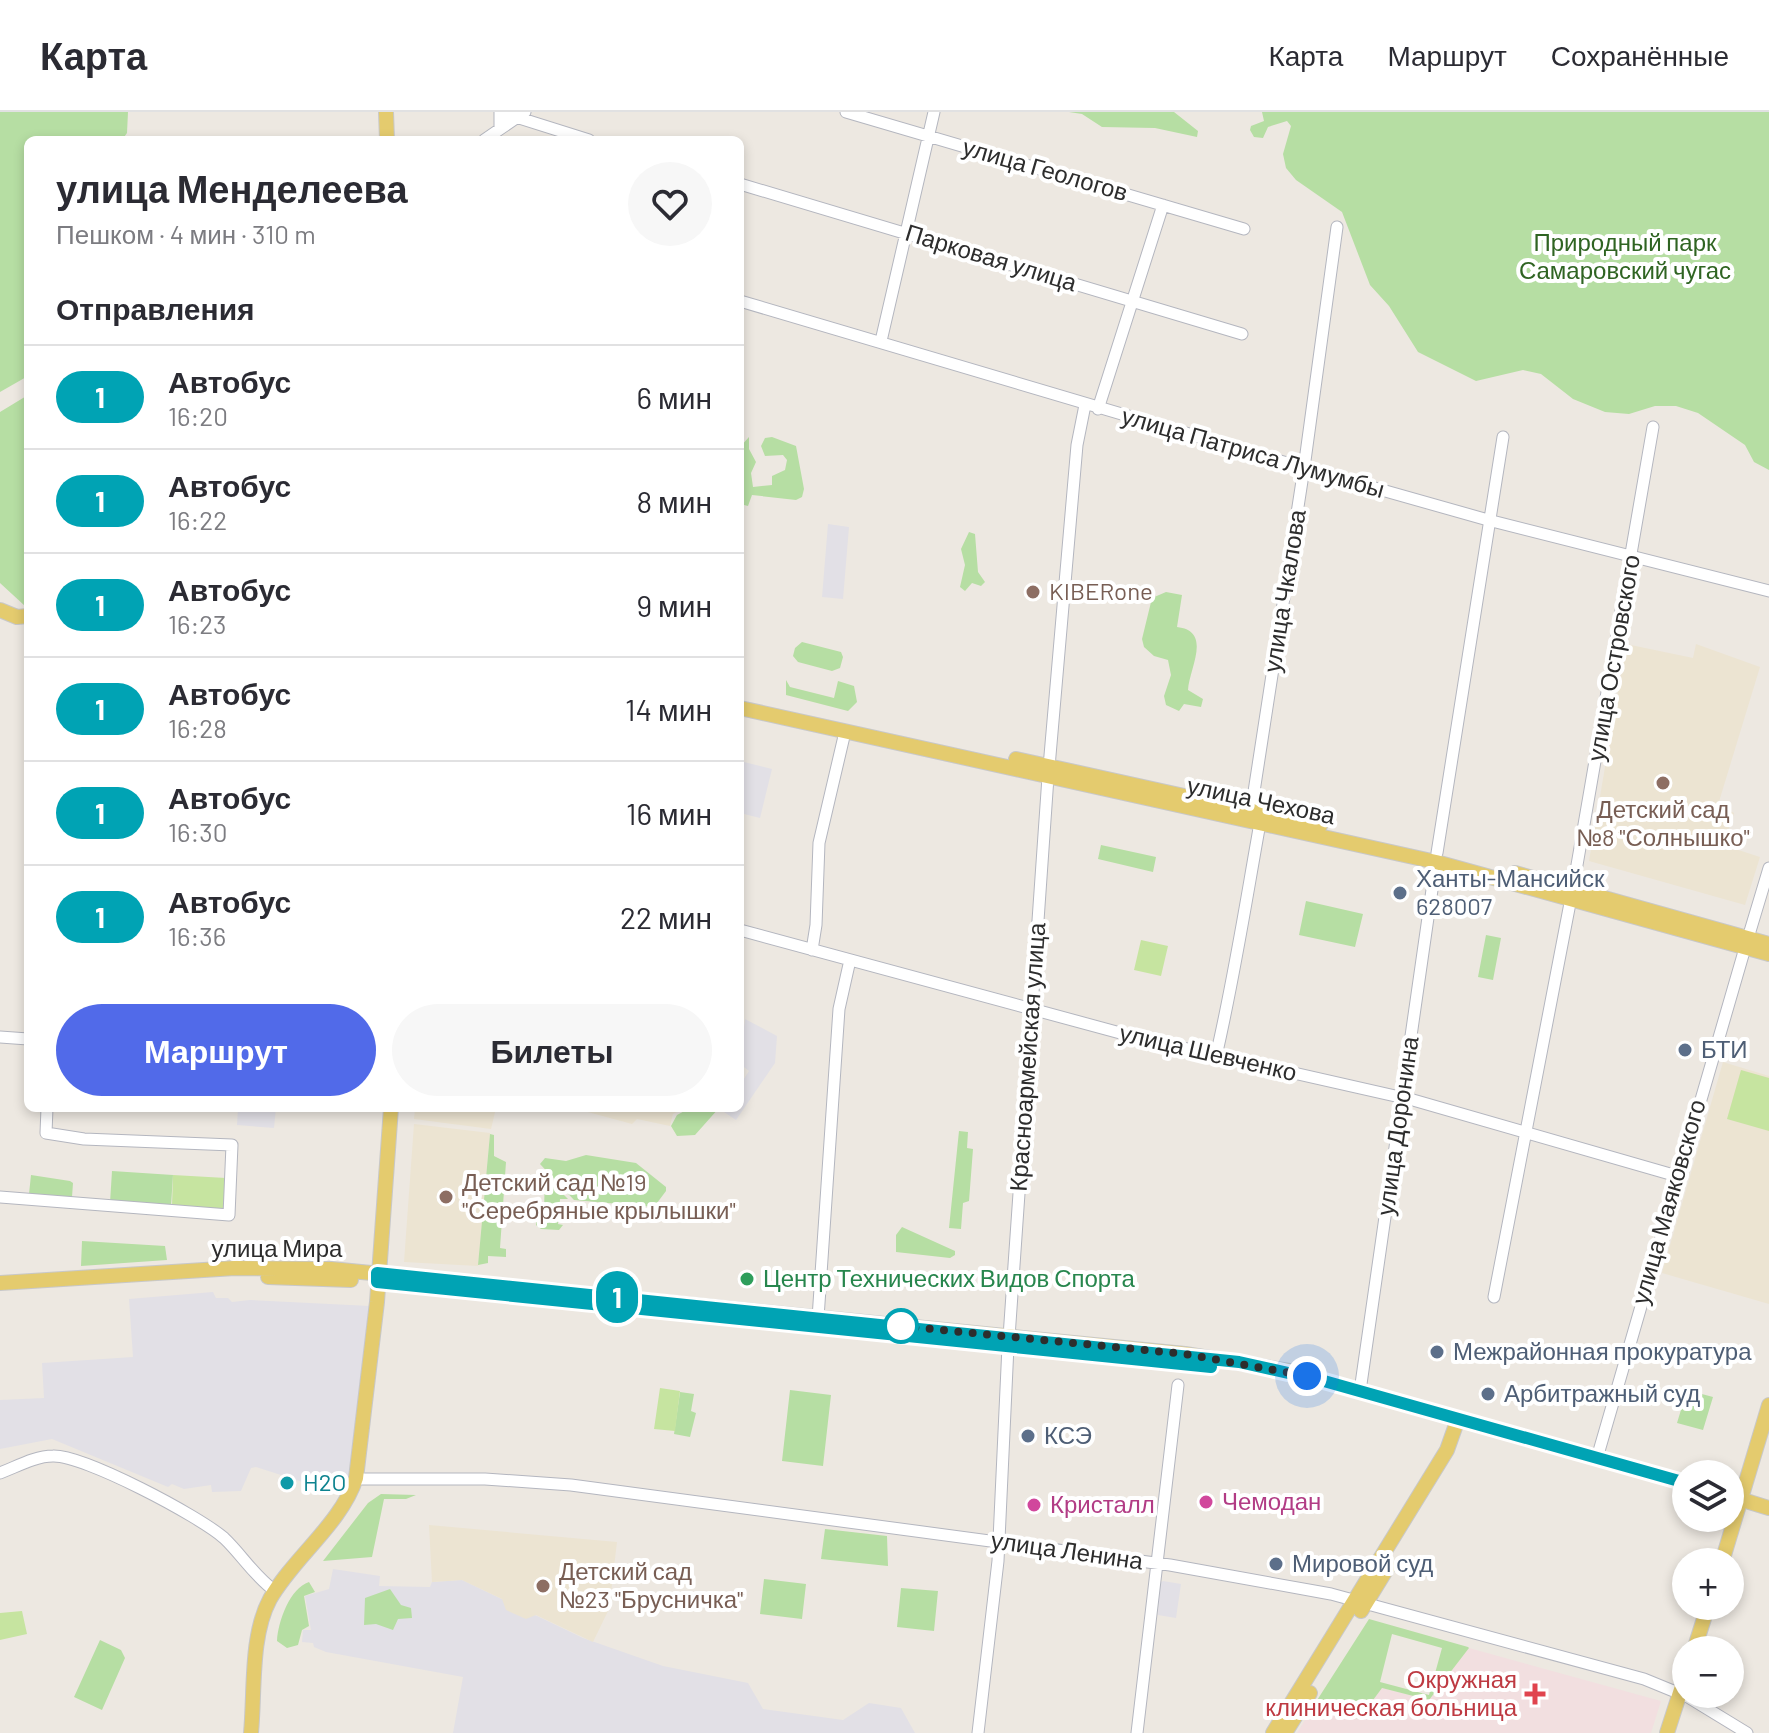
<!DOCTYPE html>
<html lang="ru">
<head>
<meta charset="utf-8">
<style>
	:root { --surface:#fff; --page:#f7f7f7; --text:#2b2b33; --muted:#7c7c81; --line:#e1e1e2; --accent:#516ae9 }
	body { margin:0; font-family:Barlow,sans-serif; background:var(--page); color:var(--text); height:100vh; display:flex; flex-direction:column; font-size:30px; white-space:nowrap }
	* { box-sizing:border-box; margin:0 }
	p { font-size:26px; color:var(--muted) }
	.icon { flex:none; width:44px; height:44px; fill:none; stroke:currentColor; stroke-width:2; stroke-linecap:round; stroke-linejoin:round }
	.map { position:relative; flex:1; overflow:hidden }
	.side { position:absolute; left:24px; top:24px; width:720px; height:976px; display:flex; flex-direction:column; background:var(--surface); border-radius:12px; box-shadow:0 4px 12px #0003 }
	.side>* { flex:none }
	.badge { padding:0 16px; border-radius:26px; font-size:28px; line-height:52px }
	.fabs { position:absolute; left:1672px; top:1348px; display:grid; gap:16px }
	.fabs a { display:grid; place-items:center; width:72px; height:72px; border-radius:50%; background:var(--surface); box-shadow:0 4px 12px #0003; font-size:40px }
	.you { position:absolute; width:40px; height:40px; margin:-20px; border:6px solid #fff; border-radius:50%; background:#1a73e8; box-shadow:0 0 0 12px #1a73e833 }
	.map>.badge { position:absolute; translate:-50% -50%; box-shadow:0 0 0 4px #fff }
	h2 { padding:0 32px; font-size:30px; line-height:72px }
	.round { display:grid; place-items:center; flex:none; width:84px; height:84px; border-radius:42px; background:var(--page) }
	.headline { display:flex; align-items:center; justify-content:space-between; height:136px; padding:0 32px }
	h1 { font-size:38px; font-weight:700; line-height:60px }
	.cta { display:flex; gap:16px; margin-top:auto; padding:16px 32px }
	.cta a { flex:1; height:92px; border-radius:48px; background:var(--accent); color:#fff; font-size:32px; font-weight:700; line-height:92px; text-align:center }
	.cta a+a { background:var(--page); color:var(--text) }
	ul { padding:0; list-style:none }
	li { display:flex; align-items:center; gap:24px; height:104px; padding:0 32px; border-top:2px solid var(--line) }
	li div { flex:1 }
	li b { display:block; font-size:30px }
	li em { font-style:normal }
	li .badge { min-width:88px; font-weight:700; text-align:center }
	header { display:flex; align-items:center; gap:48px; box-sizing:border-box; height:112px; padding:0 40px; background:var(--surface); border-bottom:2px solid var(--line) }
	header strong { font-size:38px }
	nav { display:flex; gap:44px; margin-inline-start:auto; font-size:28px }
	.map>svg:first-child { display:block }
	.industrial { fill:#e2e0e6 }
	.education { fill:#ece4d2 }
	.medical { fill:#f2dfe0 }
	.green { fill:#b6dea3; fill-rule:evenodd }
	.pitch { fill:#c6e4a0 }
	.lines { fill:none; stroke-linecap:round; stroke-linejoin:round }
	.minor-casing { stroke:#b4b6bf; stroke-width:13 }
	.major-casing { stroke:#c8c8c8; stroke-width:16 }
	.minor { stroke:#fff; stroke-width:11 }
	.major { stroke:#e4cb6e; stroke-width:14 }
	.line-casing { stroke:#fff; stroke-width:18 }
	.line { stroke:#00a3b4; stroke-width:12 }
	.walk { stroke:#2d2d2d; stroke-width:8; stroke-dasharray:0 14.4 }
	.education-dot { fill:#8d6e63; stroke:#fff; stroke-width:3 }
	.service-dot { fill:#5c6f8a; stroke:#fff; stroke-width:3 }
	.leisure-dot { fill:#2e9e5b; stroke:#fff; stroke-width:3 }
	.stop-dot { fill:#fff; stroke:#00a3b4; stroke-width:4 }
	.culture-dot { fill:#0f9aa8; stroke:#fff; stroke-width:3 }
	.hotel-dot { fill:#d1479c; stroke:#fff; stroke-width:3 }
	.health-dot { fill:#e0444e; stroke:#fff; stroke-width:3 }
	.labels { text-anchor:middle; stroke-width:8; stroke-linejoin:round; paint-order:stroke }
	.street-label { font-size:24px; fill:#2d2d2d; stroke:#fff }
	.park-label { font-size:24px; fill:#2f6422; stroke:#fff }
	.education-label { font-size:24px; fill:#785e54; stroke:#fff; text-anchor:start }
	.service-label { font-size:24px; fill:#4e5e75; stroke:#fff; text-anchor:start }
	.leisure-label { font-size:24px; fill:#27864d; stroke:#fff; text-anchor:start }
	.culture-label { font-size:24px; fill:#0d838f; stroke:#fff; text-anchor:start }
	.hotel-label { font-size:24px; fill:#b23c85; stroke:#fff; text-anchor:start }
	.health-label { font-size:24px; fill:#be3a42; stroke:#fff; text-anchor:end }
</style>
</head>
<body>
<header>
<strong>Карта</strong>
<nav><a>Карта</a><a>Маршрут</a><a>Сохранённые</a></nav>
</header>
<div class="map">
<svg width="1769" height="1621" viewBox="0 0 1769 1621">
	<rect width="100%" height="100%" fill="#ede8e1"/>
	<path class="industrial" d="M828,412L849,415L843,487L822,485Z
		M740,649L772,657L760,706L740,701Z
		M745,907L777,924L775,951L736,1008L721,998L740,996V973L749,959L740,952Z
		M238,996H276L274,1016L237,1013Z
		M213,1180L216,1186H228L232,1190L250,1188L370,1194L349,1367L337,1381L256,1355L251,1356L241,1379L212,1380L211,1373L184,1377L172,1372L168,1375L52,1327L0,1337V1288L44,1286L42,1251L133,1245L129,1187Z
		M333,1457L380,1464L379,1474L430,1475L432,1470L462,1468L583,1526L663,1554L748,1571L763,1597L843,1608L869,1591L901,1596L915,1621H453L463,1565L326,1540L314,1535L313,1531L302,1530L303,1518H311L305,1484L329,1477Z
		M1163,1469L1181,1472L1176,1506L1158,1503L1160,1471Z"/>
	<path class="education" d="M1626,532L1693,546L1696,532L1760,555L1718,693L1734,701L1723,733L1760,745L1745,793L1589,749Z
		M1723,950L1769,964V1192L1662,1161Z
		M415,996H496L491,1017L414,1007Z
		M573,996H684L673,1002L670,1014L637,1007L632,1012Z
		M414,1012L490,1021L478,1154L404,1150Z
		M429,1413L617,1430L609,1497L593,1530L536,1503L526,1507L506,1498L502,1487L462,1468L432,1470Z"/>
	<path class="medical" d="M1469,1536L1661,1589L1651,1621H1297L1314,1593L1359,1607L1382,1576L1429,1588Z"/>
	<path class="green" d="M0,0H128L127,21L122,28H28V264L0,280Z
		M1069,0H1174L1198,19L1197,25L1155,16L1102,15L1082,2Z
		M1262,0H1769V358L1754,350L1745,333L1698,301L1676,294H1655L1629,302L1605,300L1573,287L1541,262L1523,258L1476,269L1418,240L1389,194L1370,173L1342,100L1296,68L1286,56L1283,42L1291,14L1287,9L1268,15L1263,26L1254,25L1250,18L1251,14L1264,9Z
		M28,283V493L25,494L0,471V300Z
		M749,325V337L756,350L751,361L753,375L772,373V364L785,358L787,348L783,343L765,344L761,334L765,326L772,325L796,334L804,377L802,385L796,388L752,383L748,394L740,392V335Z
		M969,420L975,422L978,460L985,470L981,474L972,471L965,479L960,475L965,453L961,437Z
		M1166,480L1182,483L1177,515C1213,519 1189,557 1188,578L1203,587L1201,595L1184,592L1179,599L1166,593L1164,584L1171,563L1168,548L1154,544L1144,535L1142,527L1152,486Z
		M802,530L841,540L843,545L840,556L832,559L798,550L793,544L795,536Z
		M786,568L790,575L834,586L838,569L854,574L857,590L848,599L786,583Z
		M1101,733L1156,745L1153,760L1098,747Z
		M1306,789L1363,802L1355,835L1299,823Z
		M1486,823L1501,826L1493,868L1478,865Z
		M690,996H719L695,1023L677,1024L671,1014L677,1003Z
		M959,1019L968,1020L967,1036L973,1037L969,1089L963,1091L961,1117L949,1116Z
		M490,1022L494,1023V1044L506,1050L500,1136L506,1137V1145L488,1144V1151L478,1153Z
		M586,1043L636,1051L666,1075V1079L654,1095L574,1088L540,1052L545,1046L566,1049Z
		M112,1059L173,1063L171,1094L110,1091Z
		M31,1063L70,1069L73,1071L72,1085L29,1082Z
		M545,1064L568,1087H560L558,1112L563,1113L559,1118L541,1117L536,1113L537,1103L544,1098Z
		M902,1115L955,1139V1143L950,1146L896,1140V1123Z
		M82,1129L165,1134L167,1148L81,1154Z
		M790,1278L831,1283L823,1354L782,1349Z
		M1687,1278L1713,1285L1703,1318L1677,1311Z
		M680,1280L694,1282L691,1299L696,1301L690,1325L674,1322Z
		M381,1382L416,1383L406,1387H384L372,1445L323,1449L368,1391Z
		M825,1417L887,1424L888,1454L821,1447Z
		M764,1467L806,1472L802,1507L760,1502Z
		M309,1470L315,1480L304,1484L309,1514L302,1518L298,1533L287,1536L277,1529C278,1509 290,1476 309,1470Z
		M901,1476L938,1479L934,1519L897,1515Z
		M390,1477L401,1493L411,1496L412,1506L398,1507L393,1518L376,1512L364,1513L365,1486Z
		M1369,1507L1468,1535L1469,1536L1429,1588L1382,1576L1359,1607L1314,1593ZM1392,1522L1442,1536L1429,1583L1380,1570Z
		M100,1528L121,1538L125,1546L102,1598L74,1585Z"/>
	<path class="pitch" d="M1141,828L1168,834L1161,864L1134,858Z
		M1741,958L1769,966V1019L1727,1007Z
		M173,1063L226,1066L224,1097L172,1094Z
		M660,1276L680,1279L675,1319L654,1317Z
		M22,1499L27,1522L0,1528V1501Z"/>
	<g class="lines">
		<g class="minor-casing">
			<path id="minor" d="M846,0L1244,117
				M500,16V0L589,28
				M484,28L525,0
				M740,72L1242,222
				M740,189L1304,356L1488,408L1769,479
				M881,229L934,0
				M1098,297L1163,93
				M1049,655L1077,333L1085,293
				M1251,699L1304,356L1337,115
				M1437,741L1503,325
				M1573,776L1653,315
				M740,818L1135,925L1413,988L1677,1064
				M1748,826L1769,756
				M812,838L816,813L819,731L845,620
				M0,925L28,927
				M1216,944C1234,867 1246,789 1260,711
				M0,1085L229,1103L232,1033L84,1027L46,1021L47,996
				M1494,1185L1571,786
				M818,1206L839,897L850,848
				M1009,1225L1048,665
				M1360,1279L1436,750
				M1597,1346L1745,836
				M0,1361C16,1355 35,1344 53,1344C84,1343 199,1404 224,1426C242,1443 254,1464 275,1479
				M362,1367H485L571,1373L1170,1453L1331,1482L1644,1567L1688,1585L1747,1621
				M978,1621L998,1449L1008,1234
				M1137,1621L1178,1273"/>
		</g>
		<g class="major-casing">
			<path id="major" d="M386,0L387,28
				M0,498L17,505L28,504
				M740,596L1436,750L1769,842
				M1016,647L1320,714
				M1515,761L1769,832
				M268,1165L351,1168
				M0,1171L235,1156L331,1157L1185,1242L1289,1259L1686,1371
				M1730,1384L1769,1396
				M1722,1450L1769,1293
				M1361,1499L1388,1455
				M1694,1538L1708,1494
				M251,1621C255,1580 250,1524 270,1487C294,1445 341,1412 356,1366L377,1190L391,996
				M1273,1621L1447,1338L1458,1307
				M1285,1621L1310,1581
				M1667,1621L1686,1562"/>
		</g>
		<use href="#minor" class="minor"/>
		<use href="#major" class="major"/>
	</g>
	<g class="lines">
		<g class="line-casing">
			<path id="line" d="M1211,1255L377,1170V1161L1239,1250L1324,1269L1686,1371"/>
		</g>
		<use href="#line" class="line"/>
		<path class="walk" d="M901,1214L1185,1242L1307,1264"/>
	</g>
	<g class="education-dot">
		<circle cx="1033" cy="480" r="8"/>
		<circle cx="1663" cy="671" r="8"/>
		<circle cx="446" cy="1085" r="8"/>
		<circle cx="543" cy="1474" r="8"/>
	</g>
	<g class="service-dot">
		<circle cx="1400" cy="781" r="8"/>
		<circle cx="1685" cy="938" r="8"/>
		<circle cx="1437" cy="1240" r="8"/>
		<circle cx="1488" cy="1282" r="8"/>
		<circle cx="1028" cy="1324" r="8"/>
		<circle cx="1276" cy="1452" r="8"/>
	</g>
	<circle class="leisure-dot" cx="747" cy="1167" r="8"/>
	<circle class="stop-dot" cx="901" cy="1214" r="16"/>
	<circle class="culture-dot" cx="287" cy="1371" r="8"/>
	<g class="hotel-dot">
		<circle cx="1206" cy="1390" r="8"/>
		<circle cx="1034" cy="1393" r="8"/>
	</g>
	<path class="health-dot" d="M1531 1570h8v8h8v8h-8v8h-8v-8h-8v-8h8z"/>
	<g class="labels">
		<g class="street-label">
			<text transform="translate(1045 58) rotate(16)" y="8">улица Геологов</text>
			<text transform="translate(991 146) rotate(17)" y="8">Парковая улица</text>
			<text transform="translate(1253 341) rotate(16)" y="8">улица Патриса Лумумбы</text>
			<text transform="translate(1285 479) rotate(-81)" y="8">улица Чкалова</text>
			<text transform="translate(1614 546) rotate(-80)" y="8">улица Островского</text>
			<text transform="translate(1261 689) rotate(12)" y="8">улица Чехова</text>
			<text transform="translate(1208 941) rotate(13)" y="8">улица Шевченко</text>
			<text transform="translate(1028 945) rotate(-86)" y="8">Красноармейская улица</text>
			<text transform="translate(1398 1014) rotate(-82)" y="8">улица Доронина</text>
			<text transform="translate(1669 1090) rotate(-74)" y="8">улица Маяковского</text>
			<text x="277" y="1145">улица Мира</text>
			<text transform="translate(1067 1439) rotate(8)" y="8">улица Ленина</text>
		</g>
		<g class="park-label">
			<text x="1625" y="139">Природный парк<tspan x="1625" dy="28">Самаровский чугас</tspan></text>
		</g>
		<g class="education-label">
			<text x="1049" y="488">KIBERone</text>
			<text x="1663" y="706" text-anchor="middle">Детский сад<tspan x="1663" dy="28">№8 "Солнышко"</tspan></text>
			<text x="462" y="1079">Детский сад №19<tspan x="462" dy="28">"Серебряные крылышки"</tspan></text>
			<text x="559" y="1468">Детский сад<tspan x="559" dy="28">№23 "Брусничка"</tspan></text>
		</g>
		<g class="service-label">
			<text x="1416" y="775">Ханты-Мансийск<tspan x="1416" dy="28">628007</tspan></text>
			<text x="1701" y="946">БТИ</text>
			<text x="1453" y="1248">Межрайонная прокуратура</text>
			<text x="1504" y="1290">Арбитражный суд</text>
			<text x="1044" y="1332">КСЭ</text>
			<text x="1292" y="1460">Мировой суд</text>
		</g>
		<g class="leisure-label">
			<text x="763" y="1175">Центр Технических Видов Спорта</text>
		</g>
		<g class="culture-label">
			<text x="303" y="1379">H2O</text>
		</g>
		<g class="hotel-label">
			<text x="1222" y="1398">Чемодан</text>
			<text x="1050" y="1401">Кристалл</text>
		</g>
		<g class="health-label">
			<text x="1517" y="1576">Окружная<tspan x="1517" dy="28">клиническая больница</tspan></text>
		</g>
	</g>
</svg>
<div class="fabs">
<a><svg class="icon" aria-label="layers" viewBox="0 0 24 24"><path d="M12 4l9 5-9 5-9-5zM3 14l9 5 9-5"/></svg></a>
<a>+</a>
<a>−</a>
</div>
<div class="you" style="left:1307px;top:1264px"></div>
<b class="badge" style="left:617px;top:1185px;background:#00a3b4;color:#fff">1</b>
<section class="side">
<div class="headline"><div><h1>улица Менделеева</h1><p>Пешком · 4 мин · 310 m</p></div><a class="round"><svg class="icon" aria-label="heart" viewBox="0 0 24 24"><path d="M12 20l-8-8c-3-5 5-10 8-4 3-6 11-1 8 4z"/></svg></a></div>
<h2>Отправления</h2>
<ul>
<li><span class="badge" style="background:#00a3b4;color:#fff">1</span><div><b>Автобус</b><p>16:20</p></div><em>6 мин</em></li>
<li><span class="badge" style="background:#00a3b4;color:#fff">1</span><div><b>Автобус</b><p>16:22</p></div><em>8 мин</em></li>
<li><span class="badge" style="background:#00a3b4;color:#fff">1</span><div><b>Автобус</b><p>16:23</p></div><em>9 мин</em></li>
<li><span class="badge" style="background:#00a3b4;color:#fff">1</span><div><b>Автобус</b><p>16:28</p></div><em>14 мин</em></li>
<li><span class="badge" style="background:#00a3b4;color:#fff">1</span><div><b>Автобус</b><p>16:30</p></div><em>16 мин</em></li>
<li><span class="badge" style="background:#00a3b4;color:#fff">1</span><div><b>Автобус</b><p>16:36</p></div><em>22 мин</em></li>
</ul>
<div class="cta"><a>Маршрут</a><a>Билеты</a></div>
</section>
</div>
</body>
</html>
